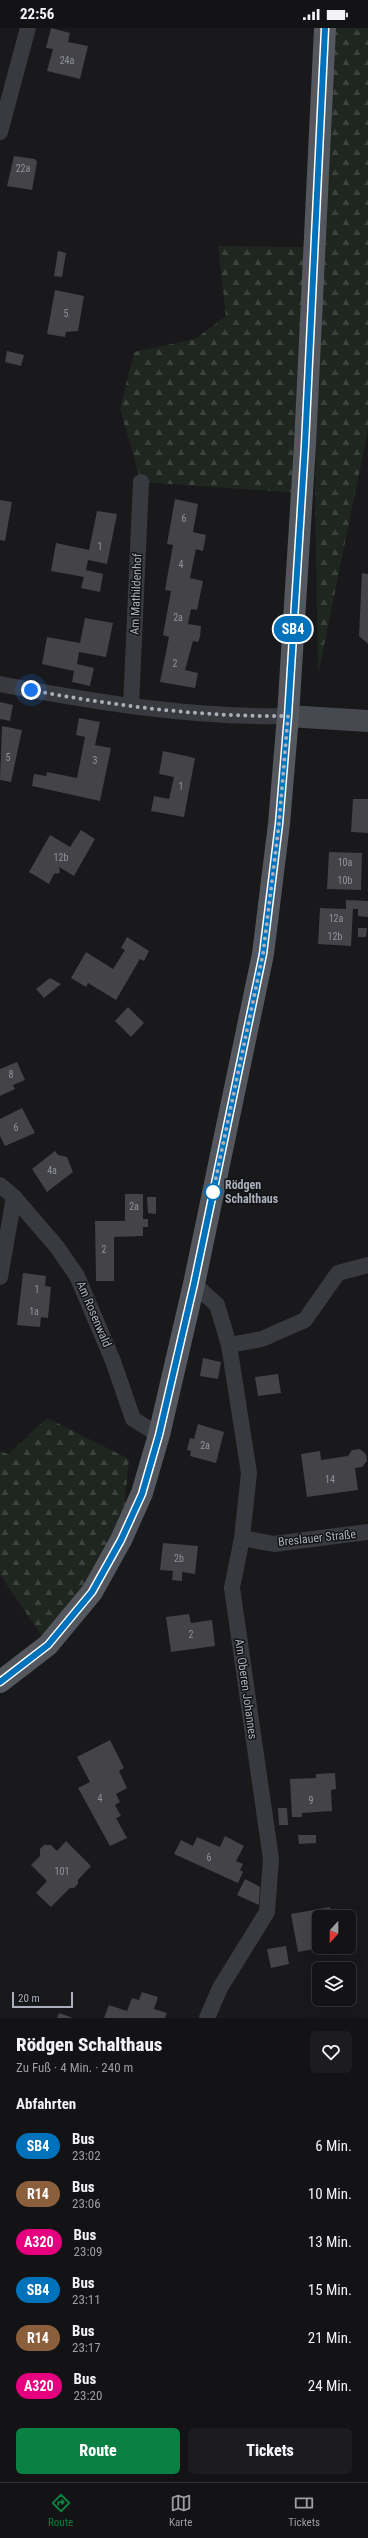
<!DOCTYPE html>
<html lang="de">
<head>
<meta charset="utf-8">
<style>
	:root { --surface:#131214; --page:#1c1b1d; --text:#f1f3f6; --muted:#9d9ea0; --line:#323234; --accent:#0b8043 }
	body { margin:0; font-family:"Roboto Condensed",sans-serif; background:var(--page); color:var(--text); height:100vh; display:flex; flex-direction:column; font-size:15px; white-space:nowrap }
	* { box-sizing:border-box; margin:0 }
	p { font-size:13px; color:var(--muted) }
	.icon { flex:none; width:22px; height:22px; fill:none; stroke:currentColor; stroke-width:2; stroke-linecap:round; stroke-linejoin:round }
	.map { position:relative; height:1990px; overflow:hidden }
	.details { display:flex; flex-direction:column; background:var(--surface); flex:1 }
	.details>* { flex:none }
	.badge { padding:0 8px; border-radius:13px; font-size:14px; line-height:26px }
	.needle { width:26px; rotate:201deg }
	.controls { position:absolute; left:312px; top:1882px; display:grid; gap:8px }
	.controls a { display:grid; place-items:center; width:44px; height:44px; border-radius:6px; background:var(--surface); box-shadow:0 4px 16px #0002,0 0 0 1px var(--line); font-size:20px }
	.scale { position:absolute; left:12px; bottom:10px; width:61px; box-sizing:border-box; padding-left:4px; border:2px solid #aaafbb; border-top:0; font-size:11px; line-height:14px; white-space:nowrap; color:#aaafbb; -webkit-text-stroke:3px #131316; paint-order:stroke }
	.you { position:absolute; width:20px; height:20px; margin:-10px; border:3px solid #fff; border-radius:50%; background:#1a73e8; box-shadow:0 0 0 6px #1a73e833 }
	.map>.badge { position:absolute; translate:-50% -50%; box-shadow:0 0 0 2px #fff }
	h2 { padding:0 16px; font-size:15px; line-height:36px }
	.round { display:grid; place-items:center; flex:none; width:42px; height:42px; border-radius:6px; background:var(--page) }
	.overview { display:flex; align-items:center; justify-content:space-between; height:68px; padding:0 16px }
	h1 { font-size:19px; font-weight:800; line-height:30px }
	.button { display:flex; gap:8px; margin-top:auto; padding:8px 16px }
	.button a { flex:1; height:46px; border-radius:6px; background:var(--accent); color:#fff; font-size:16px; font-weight:800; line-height:46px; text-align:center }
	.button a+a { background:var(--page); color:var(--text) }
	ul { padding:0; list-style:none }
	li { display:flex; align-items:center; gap:12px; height:48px; padding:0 16px }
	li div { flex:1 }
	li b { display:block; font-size:15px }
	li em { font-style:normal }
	li .badge { min-width:44px; font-weight:700; text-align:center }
	.status { display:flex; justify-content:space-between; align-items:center; height:28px; padding:0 20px; background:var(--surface); direction:ltr }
	.status svg { height:11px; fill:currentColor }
	.dock { display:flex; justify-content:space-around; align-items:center; height:56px; border-top:1px solid var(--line); background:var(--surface); font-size:11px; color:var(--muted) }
	.dock a { display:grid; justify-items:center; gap:2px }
	.dock .selected { color:var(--accent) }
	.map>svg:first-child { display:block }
	.forest { fill:url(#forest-firs) }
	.building { fill:#434348 }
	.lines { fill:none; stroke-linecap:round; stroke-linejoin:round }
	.street { stroke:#393a40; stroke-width:16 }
	.secondary { stroke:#474950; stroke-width:22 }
	.primary { stroke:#55575f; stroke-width:22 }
	.line-casing { stroke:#fff; stroke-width:9 }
	.line { stroke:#0072bc; stroke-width:6 }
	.walk { stroke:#aaafbb; stroke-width:4; stroke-dasharray:0 7.2 }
	.stop-dot { fill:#fff; stroke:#0072bc; stroke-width:2 }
	.labels { text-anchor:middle; stroke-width:3; stroke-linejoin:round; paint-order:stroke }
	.number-label { font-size:10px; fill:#90949e }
	.street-label { font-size:12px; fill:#aaafbb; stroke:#131316 }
	.stop-label { font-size:12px; font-weight:bold; fill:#aaafbb; stroke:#131316; text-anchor:start }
</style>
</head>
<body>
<div class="status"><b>22:56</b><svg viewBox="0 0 49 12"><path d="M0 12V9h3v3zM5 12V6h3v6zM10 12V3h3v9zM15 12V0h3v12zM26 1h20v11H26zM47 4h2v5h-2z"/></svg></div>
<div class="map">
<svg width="368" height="1990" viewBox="0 0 368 1990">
	<defs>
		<pattern id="forest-firs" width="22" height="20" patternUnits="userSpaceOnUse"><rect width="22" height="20" fill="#1e261f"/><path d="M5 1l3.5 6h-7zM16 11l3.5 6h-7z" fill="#3c433e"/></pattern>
	</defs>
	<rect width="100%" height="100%" fill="#19181b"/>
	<path class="forest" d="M335,0H368V402L318,647L315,462L323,208Z
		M218,218L313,219L300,465L141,454L120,381L134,324L195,311L226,288Z
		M47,1390L129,1431L121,1512L48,1617L0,1547V1423L8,1426Z"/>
	<path class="building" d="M51,0L70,5L68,14L88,18L80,51L47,43L53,21L46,20Z
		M14,128L35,131L37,134L32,162L7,158Z
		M58,223L66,225L62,249L54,248Z
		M55,262L84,268L78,303L66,304L65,309L47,306Z
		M7,323L24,327L21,338L5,334Z
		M175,471L198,476L193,504L206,507L203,523L196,521L190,550L203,553L197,582L191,581L188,596L201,598L200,609L198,614L193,613L185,642L198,645L195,660L160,654L169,609L163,607L171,563L165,562L173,517L167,516Z
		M0,472L12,474L5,513L0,512Z
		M97,483L117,486L107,536L88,532L86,542L103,546L100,564L81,560L84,549L51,543L56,515L89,522Z
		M362,545L368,546V616L359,608Z
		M85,590L113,595L106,629L79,624L77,636L94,640L90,658L72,654L74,643L42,636L47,609L80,615Z
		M0,674L13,677L10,693L0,691Z
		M79,690L100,694L95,717L111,720L100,773L32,758L34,746L46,748L47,744L77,750L85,709L76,707Z
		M2,698L22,702L11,754L0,752Z
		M163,723L195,730L184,789L151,783L154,768L169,771L174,749L159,746Z
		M353,771H368V805L351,804Z
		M81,802L95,811L74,848L59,839L60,845L54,846L49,856L29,844L50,807L70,819Z
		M329,824L362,825L361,862L327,861Z
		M346,872L368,873V889L358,888V881H353L351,918L318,916L320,880L346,881Z
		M358,900H367L366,909H358Z
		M127,909L149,923L144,933L140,931L116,972L88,955L86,959L71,950L86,924L113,941L125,922L121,920Z
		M50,950L61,956L44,970L36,961Z
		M128,979L144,995L131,1009L115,993Z
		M17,1034L25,1052L13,1057L15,1061L0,1068V1041Z
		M22,1080L35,1105L5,1118L0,1108V1091Z
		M55,1123L58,1127L67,1129L73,1144L47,1164L32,1141Z
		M125,1166H143V1191H148V1199H143V1208L114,1209V1253H96L95,1193H125Z
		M147,1169H156V1186L148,1185Z
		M23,1245L46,1248L45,1258L51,1259L48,1290L41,1289L40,1299L17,1297Z
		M203,1330L221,1334L218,1351L200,1348Z
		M278,1346L281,1365L258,1368L255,1349Z
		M198,1396L224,1404L216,1435L190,1428L191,1423L187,1422L190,1410L194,1411Z
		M360,1421L366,1426L367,1433L362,1439L355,1440L358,1462L307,1469L301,1426L320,1423L321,1432L348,1428L352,1422Z
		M163,1515L198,1518L195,1546L182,1544V1553L172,1552L173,1543L160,1542Z
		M189,1586L191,1595L212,1592L215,1618L171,1624L166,1589Z
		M110,1712L124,1740L119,1743L127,1760L116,1766L120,1774L115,1777L121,1788L116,1790L127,1810L110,1818L78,1760L90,1754L77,1729Z
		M335,1745L336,1761L331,1762L332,1783L302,1785V1789H292L290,1751L316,1750V1746Z
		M278,1780H287L288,1797H279Z
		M298,1807H316V1815L299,1816Z
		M225,1808L244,1818L236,1833L243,1836L240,1842L243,1844L238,1855L174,1826L181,1812L193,1818L197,1809L220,1819Z
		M66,1813L91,1838L78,1852V1856L74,1860H70L51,1879L36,1865L47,1853L31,1837L40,1828V1821L44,1817H51L57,1823Z
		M245,1851L260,1859L259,1877L237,1867Z
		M330,1879L332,1889H319V1920L298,1924L291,1886Z
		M286,1918L289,1936L271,1940L267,1921Z
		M142,1964L158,1969L154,1981L167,1985L165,1990H104L109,1977L127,1983L132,1970L139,1972Z
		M59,1985L73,1990H57Z"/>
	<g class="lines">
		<path class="street" d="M0,104L28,0
			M0,656C95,674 192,690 288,688
			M131,678L141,454
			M0,1157L14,1169L57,1219L77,1248L113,1333L133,1391L159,1407
			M0,1249L14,1169
			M194,1256L217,1277L229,1317L249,1445L242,1510L232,1560L271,1831L267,1884L220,1960L207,1990
			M229,1317L262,1311L305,1292L338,1245L368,1237
			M242,1510L274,1516L368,1504"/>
		<path class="secondary" d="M288,688L368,693"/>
		<path class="primary" d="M0,1654L48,1617L92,1564L121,1512L142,1465L159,1407L194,1256L263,926L279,796L288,688L305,417L325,0"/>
	</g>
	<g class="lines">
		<g class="line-casing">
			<path id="line" d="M0,1654L48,1617L92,1564L121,1512L142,1466L159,1407L194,1256L263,926L279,796L288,688L305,417L325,0"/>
		</g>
		<use href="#line" class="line"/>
		<path class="walk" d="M31,662C115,678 202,689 288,688L279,796L263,926L213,1164"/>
	</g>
	<circle class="stop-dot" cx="213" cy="1164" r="8"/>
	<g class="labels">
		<g class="number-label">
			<text x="67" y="36">24a</text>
			<text x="23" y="144">22a</text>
			<text x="66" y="289">5</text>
			<text x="184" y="494">6</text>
			<text x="100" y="522">1</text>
			<text x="181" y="540">4</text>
			<text x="178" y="593">2a</text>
			<text x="175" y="639">2</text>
			<text x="8" y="733">5</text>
			<text x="95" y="736">3</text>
			<text x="181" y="762">1</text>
			<text x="61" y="833">12b</text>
			<text x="345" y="838">10a</text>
			<text x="345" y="856">10b</text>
			<text x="336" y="894">12a</text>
			<text x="335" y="912">12b</text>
			<text x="11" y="1050">8</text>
			<text x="16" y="1103">6</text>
			<text x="52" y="1146">4a</text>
			<text x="134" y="1182">2a</text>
			<text x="104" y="1225">2</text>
			<text x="37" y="1265">1</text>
			<text x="34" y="1287">1a</text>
			<text x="205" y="1421">2a</text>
			<text x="330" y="1455">14</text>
			<text x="179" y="1534">2b</text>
			<text x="191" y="1610">2</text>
			<text x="100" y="1774">4</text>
			<text x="311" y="1776">9</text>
			<text x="209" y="1833">6</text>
			<text x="62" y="1847">101</text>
		</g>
		<g class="street-label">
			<text transform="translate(136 566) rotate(-88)" y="4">Am Mathildenhof</text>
			<text transform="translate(94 1286) rotate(67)" y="4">Am Rosenwald</text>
			<text transform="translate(317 1510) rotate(-6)" y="4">Breslauer Straße</text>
			<text transform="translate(246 1661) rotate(82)" y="4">Am Oberen Johannes</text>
		</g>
		<g class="stop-label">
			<text x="225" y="1161">Rödgen<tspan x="225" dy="14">Schalthaus</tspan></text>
		</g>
	</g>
</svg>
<div class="controls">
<a><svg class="needle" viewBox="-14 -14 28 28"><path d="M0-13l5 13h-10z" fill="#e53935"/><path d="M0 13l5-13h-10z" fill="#9d9ea0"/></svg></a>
<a><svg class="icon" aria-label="layers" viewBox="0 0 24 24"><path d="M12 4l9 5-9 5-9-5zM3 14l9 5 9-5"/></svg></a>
</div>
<div class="scale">20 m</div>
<div class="you" style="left:31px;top:662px"></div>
<b class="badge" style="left:293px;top:601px;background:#0072bc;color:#fff">SB4</b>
</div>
<section class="details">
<div class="overview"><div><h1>Rödgen Schalthaus</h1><p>Zu Fuß · 4 Min. · 240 m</p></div><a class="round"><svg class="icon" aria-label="heart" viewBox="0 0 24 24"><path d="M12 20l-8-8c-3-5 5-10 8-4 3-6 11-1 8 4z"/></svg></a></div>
<h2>Abfahrten</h2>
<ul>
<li><span class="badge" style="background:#0072bc;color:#fff">SB4</span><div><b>Bus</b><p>23:02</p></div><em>6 Min.</em></li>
<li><span class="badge" style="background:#8b5e3c;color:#fff">R14</span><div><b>Bus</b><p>23:06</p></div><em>10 Min.</em></li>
<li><span class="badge" style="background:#e6007e;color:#fff">A320</span><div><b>Bus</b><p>23:09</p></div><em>13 Min.</em></li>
<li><span class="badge" style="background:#0072bc;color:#fff">SB4</span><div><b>Bus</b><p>23:11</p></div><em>15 Min.</em></li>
<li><span class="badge" style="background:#8b5e3c;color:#fff">R14</span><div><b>Bus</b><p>23:17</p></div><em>21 Min.</em></li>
<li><span class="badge" style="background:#e6007e;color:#fff">A320</span><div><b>Bus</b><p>23:20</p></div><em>24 Min.</em></li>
</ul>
<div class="button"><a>Route</a><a>Tickets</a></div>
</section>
<nav class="dock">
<a class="selected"><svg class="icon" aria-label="directions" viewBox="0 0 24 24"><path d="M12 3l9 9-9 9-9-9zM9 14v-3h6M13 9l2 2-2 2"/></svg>Route</a>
<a><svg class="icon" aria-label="map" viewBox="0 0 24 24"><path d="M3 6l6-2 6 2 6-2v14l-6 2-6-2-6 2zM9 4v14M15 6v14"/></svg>Karte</a>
<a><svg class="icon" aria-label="tickets" viewBox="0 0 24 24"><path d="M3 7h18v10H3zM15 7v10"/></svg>Tickets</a>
</nav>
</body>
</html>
